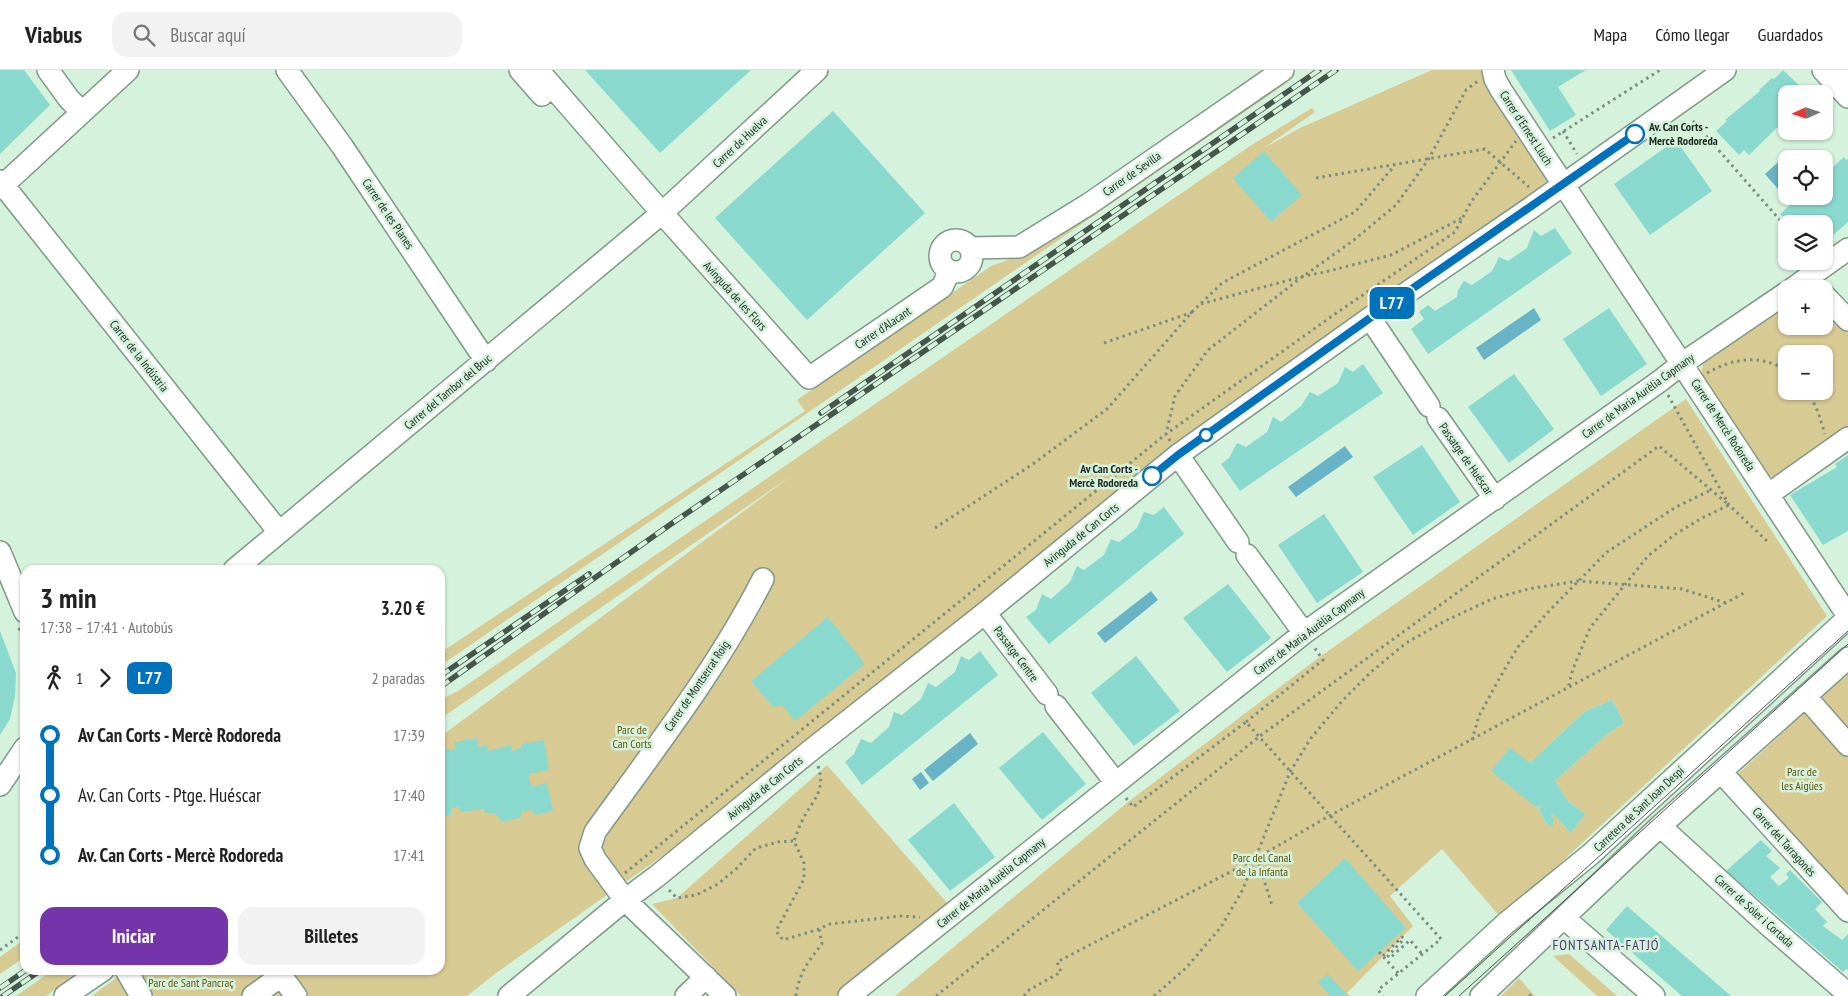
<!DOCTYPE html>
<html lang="es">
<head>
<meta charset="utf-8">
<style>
	:root { --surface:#fff; --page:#f2f2f2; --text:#222; --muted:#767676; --line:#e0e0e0; --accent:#7435aa }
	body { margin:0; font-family:"PT Sans Narrow",sans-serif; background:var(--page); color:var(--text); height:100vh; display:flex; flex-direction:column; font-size:19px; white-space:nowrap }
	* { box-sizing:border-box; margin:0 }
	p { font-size:16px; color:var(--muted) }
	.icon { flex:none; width:28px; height:28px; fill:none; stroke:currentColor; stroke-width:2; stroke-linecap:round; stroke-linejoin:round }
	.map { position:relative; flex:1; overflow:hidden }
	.sheet { position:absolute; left:20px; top:495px; width:425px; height:410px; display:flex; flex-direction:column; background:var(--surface); border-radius:15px; box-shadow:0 1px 4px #0004 }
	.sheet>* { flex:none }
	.badge { padding:0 10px; border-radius:8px; font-size:18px; line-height:32px }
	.needle { width:32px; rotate:267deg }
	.controls { position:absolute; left:1778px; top:15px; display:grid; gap:10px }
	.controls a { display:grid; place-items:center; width:55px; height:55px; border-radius:10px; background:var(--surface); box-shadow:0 1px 4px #0004; font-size:25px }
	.map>.badge { position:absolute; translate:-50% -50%; box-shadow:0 0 0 2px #fff }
	.legs { display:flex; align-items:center; gap:8px; height:55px; padding:0 20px; font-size:16px }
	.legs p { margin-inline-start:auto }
	.overview { display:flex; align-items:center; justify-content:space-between; height:85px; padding:0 20px }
	h1 { font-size:28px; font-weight:600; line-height:38px }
	.button { display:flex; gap:10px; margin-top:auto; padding:10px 20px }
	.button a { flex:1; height:58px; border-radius:15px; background:var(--accent); color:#fff; font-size:20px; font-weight:600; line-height:58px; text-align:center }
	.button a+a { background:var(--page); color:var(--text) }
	ul { padding:0 20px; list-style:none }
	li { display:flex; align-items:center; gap:18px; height:60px; font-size:19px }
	li i { display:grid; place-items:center; width:8px; height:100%; margin:0 6px; background:currentColor }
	li i::after { content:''; width:12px; height:12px; margin:-6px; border:4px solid; border-radius:50%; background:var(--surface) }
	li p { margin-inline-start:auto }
	li:first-child i { background:linear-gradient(#0000 50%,currentColor 0) }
	li:last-child i { background:linear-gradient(currentColor 50%,#0000 0) }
	header { display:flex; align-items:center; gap:30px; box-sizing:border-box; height:70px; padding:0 25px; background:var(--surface); border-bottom:1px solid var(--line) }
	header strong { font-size:24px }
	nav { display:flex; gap:28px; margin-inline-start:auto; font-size:18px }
	.search { width:350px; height:45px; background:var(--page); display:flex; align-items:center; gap:12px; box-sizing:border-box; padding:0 18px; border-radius:15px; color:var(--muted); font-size:19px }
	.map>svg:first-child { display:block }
	.green { fill:#d8ca93; fill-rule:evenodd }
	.water { fill:#68b3c5 }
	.building { fill:#8ad9ce }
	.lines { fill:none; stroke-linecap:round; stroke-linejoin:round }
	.minor-casing { stroke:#7e9987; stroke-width:24 }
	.path { stroke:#7a8f80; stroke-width:3; stroke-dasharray:2.5 4; stroke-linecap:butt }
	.minor { stroke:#fff; stroke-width:21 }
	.tram { stroke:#47564c; stroke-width:1 }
	.rail-casing { stroke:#47564c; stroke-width:5.5 }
	.rail { stroke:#d5f2dd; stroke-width:4; stroke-dasharray:11; stroke-linecap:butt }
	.line-1-casing { stroke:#fff; stroke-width:11 }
	.line-1 { stroke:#0072bc; stroke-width:8 }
	.stop-1-dot { fill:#fff; stroke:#0072bc; stroke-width:2.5 }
	.labels { text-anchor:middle; stroke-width:5; stroke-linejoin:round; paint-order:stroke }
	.stop-label { font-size:12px; font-weight:bold; fill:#1f2a22; stroke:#d5f2dd; text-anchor:start }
	.street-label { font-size:12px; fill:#1f2a22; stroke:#d5f2dd }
	.park-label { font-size:12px; fill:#64540b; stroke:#d5f2dd }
	.neighbourhood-label { font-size:14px; letter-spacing:1px; fill:#543772; stroke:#d5f2dd }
</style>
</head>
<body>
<header>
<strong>Viabus</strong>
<div class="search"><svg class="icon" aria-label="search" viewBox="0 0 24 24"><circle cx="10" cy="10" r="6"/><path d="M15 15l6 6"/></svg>Buscar aquí</div>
<nav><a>Mapa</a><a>Cómo llegar</a><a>Guardados</a></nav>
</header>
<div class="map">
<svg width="1848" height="926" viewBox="0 0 1848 926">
	<rect width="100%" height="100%" fill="#d5f2dd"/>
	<path class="green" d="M1432,0H1481L1551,114L698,761L496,903L467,926H308L289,900H440V667L791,406L440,649V630L458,621L1250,76L1312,38L1315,42L1264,78L1300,58Z
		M1288,3L1291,10L440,596V583L805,341L797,330L991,196L1024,184Z
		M1786,235V256H1824V236L1848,263V358L1778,408L1766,405L1701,306L1704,288ZM1786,284H1824V321H1786Z
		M1686,329L1827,546L1501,848L1442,779L1390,826L1413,856L1347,923L1350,926H895L1128,732L1321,586ZM1612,630L1624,653L1606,665L1555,711L1568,731L1585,744L1571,763L1553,744L1551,746L1554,749L1553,756H1548L1539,741L1541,736L1536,737L1530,693L1584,642Z
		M1848,602V824L1736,706Z
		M827,695L948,834L841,926H741L652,834L677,828Z
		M25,869V887L0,904V887Z
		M1569,884L1617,926H1597L1553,886Z
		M53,900H82L46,926H16Z
		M127,900H271L289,926H92Z
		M1519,908L1535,926H1501Z"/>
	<path class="water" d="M1784,87L1786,89V112L1778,119L1765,104Z
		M1534,238L1541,250L1484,290L1476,278Z
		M1345,376L1353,387L1296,427L1288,417Z
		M1151,521L1158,530L1105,573L1097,563Z
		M970,663L978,674L933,711L924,700Z
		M921,702L929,713L920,720L912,709Z"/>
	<path class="building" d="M0,0H24L50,35L0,84Z
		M585,0H751L660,83Z
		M1511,0H1586L1558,17L1576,45L1550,61Z
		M1783,0L1808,24H1786V49L1749,85L1744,80L1739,85L1716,61L1727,51L1725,50L1760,21L1759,20L1772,8L1774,9Z
		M833,41L925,143L807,250L715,148Z
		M1676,70L1712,121L1650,165L1614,114Z
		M1264,81L1302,125L1271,152L1233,108Z
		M1844,87L1846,90L1848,89V152L1825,172L1824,154H1789L1780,144L1800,126H1824V105Z
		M1555,158L1572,183L1428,284L1411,259L1424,249L1419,242L1428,235L1435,241L1457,227L1458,220L1464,211L1472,215L1492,201L1499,187L1508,191L1527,178L1534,160L1541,166Z
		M1609,238L1647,294L1601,326L1563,269Z
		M1363,294L1383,323L1240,421L1221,394L1229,388L1237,373L1246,377L1267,362L1273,347L1281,352L1301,336L1310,322L1318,326L1338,313L1345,297L1353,302Z
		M1514,304L1554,359L1509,393L1468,337Z
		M1422,375L1460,432L1413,465L1373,407Z
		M1848,385V461L1823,475L1790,425L1837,397L1835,394Z
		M1164,437L1184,464L1049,574L1026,547L1036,540L1042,524L1051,529L1070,512L1077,496L1084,500L1104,485L1111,469L1119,472L1137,458L1144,442L1154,445Z
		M1324,444L1363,502L1317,533L1278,475Z
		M1228,514L1271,568L1227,602L1183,548Z
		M828,547L865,594L795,651L782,635L773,637L751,611Z
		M0,561L16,603L15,626L10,649L0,665Z
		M980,581L998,605L862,715L845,692L854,684L861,669L871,673L889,657L894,642L902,645L921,629L928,613L936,617L955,602L961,586L969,590Z
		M1136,586L1180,641L1134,676L1091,623Z
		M1612,630L1624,653L1606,665L1555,711L1568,731L1585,744L1571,763L1553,744L1551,746L1554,749L1553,756H1548L1539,741L1541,736L1536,737L1491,701L1510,678L1530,693L1584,642Z
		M1043,662L1086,714L1042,750L999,698Z
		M477,668L478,677L487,675L488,681L511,675L512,681L521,678V674L544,670L549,700L529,704L531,717L547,713L553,741L534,745L532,739L522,742L520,748L502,752L495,743H485L484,739L461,742L459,737L451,738V745L440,747V714L446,713L444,704L440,705V673L442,679H455V672Z
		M954,733L995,787L950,821L908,770Z
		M1761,770L1772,781L1766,786L1780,798L1770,807L1779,816L1789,808L1786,804L1790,800L1822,832L1815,839L1827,852L1823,856L1842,870L1848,864V900L1846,899L1843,902L1726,801Z
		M1345,788L1406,858L1358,901L1297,833Z
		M1627,836L1731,926H1682L1606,860Z
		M1328,904L1348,926H1330L1318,912Z"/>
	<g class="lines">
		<g class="minor-casing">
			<path id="minor" d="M48,0L69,29L82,42
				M287,0L342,76L486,291
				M520,0L542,25
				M538,0L662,143L809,308L942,217L949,202
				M1493,0L1495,9L1501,20L1848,546
				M1823,0L1848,27
				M1846,0L1848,2
				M0,111L279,462
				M0,118L128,0
				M940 186a16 16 0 1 1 32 0a16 16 0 1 1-32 0Z
				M970,178L1019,177L1089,134L1283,0
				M1792,219L1848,179
				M1824,225L1848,250
				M1370,248L1429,336
				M1438,348L1495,429
				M1178,385L1238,472
				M1769,424L1848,368
				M0,482L25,542
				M1247,485L1304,563
				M234,500L662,143L817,0
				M985,543L1047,624
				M1805,626L1848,675
				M1056,636L1116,713
				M1721,702L1848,841
				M0,715L25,678
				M1660,756L1766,853L1848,924
				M1564,848L1654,926
				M126,900L141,926
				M277,900L296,926
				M65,926L103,900
				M253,926L281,906
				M509,926L625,830L656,807L810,681L985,543L1178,385L1370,248L1532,137L1725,0
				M686,926L706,907
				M725,926L625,830L595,789L590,778L595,762C654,680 717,599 763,509
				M849,926L1304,563L1660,311L1683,293L1786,223
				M1427,926L1505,854L1591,784L1848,548
				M1481,926L1660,756L1848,588"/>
		</g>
		<path class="path" d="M1693,51L1786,157
			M1563,61L1577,84
			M1553,68L1660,0
			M1316,108L1485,79L1529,117
			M1201,234L1304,206L1325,202L1391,185L1462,148
			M1104,273L1193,242
			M1707,303C1734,288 1759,284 1786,300
			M1808,321L1818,342L1825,364
			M1668,325L1729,435L1769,473
			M1170,371L1166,364L1175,326L1208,280L1298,210L1354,170L1396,135L1428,90L1466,20L1478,11
			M935,458L1033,394L1107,339L1193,241L1222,213L1355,142L1395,95
			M19,558L25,572
			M1246,652L1323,590L1314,577
			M1472,670L1479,646L1499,609L1518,577L1548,542L1607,482L1676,437L1711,420
			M818,696C826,721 814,728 803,749C799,756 797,764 794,771L804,793V809L776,861L783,870L819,859L830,854L900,846L920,847
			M1126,728L1133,737L1246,652L1441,869L1378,920L1383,926
			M1257,788L1272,835
			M625,803L1166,364L1335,244L1455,162L1471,132L1516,71
			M669,820L677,828L696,825L718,814L736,799L756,778L778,772L793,771
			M0,880L25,862
			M1379,882L1399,904
			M1383,886L1402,867L1404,869L1388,886L1390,888L1410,870L1422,884
			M796,926C798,905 809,890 822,874L819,859
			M936,926L1260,666L1659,376L1729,435L1702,448L1674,465L1648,486L1590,558L1573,599L1568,618
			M1024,926L1029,920L1061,902L1057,892L1257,788L1329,746L1744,523
			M1154,926L1186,898L1221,857L1242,821L1290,702L1311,668L1343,630L1371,602L1406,573L1445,551L1492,529L1528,519L1578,511L1682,519L1726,533
			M1529,926L1533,924"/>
		<use href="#minor" class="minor"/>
		<path class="tram" d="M1445,926L1848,561
			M1459,926L1848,574"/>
		<g class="rail-casing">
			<path id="rail" d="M821,343L1319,0
				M440,606L589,504
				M440,617L671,454L1336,0
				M0,918L26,900
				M3,926L41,900"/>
		</g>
		<use href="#rail" class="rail"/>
	</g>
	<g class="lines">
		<g class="line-1-casing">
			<path id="line-1" d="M1152,406L1178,385L1370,248L1635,64"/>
		</g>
		<use href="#line-1" class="line-1"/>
	</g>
	<g class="stop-1-dot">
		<circle cx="1635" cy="64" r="9"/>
		<circle cx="1206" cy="365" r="6"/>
		<circle cx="1152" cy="406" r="9"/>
	</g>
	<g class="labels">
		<g class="stop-label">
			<text x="1649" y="61">Av. Can Corts -<tspan x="1649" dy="14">Mercè Rodoreda</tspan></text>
			<text x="1138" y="403" text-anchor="end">Av Can Corts -<tspan x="1138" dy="14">Mercè Rodoreda</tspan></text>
		</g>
		<g class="street-label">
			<text transform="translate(1526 58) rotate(57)" y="4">Carrer d'Ernest Lluch</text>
			<text transform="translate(740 72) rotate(-43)" y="4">Carrer de Huelva</text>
			<text transform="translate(1132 104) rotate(-35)" y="4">Carrer de Sevilla</text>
			<text transform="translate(388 144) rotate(56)" y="4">Carrer de les Planes</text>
			<text transform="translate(735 226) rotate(48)" y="4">Avinguda de les Flors</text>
			<text transform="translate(883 258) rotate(-34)" y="4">Carrer d'Alacant</text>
			<text transform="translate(139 286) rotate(52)" y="4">Carrer de la Indústria</text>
			<text transform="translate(448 322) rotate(-40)" y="4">Carrer del Tambor del Bruc</text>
			<text transform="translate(1638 326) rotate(-36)" y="4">Carrer de Maria Aurèlia Capmany</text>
			<text transform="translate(1723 355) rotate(57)" y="4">Carrer de Mercè Rodoreda</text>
			<text transform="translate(1466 389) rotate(55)" y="4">Passatge de Huéscar</text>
			<text transform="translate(1081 465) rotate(-39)" y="4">Avinguda de Can Corts</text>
			<text transform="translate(1309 562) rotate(-37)" y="4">Carrer de Maria Aurèlia Capmany</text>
			<text transform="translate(1016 584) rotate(53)" y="4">Passatge Centre</text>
			<text transform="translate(697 616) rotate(-56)" y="4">Carrer de Montserrat Roig</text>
			<text transform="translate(765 718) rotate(-39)" y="4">Avinguda de Can Corts</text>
			<text transform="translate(1639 739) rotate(-43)" y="4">Carretera de Sant Joan Despí</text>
			<text transform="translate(1784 772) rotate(48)" y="4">Carrer del Tarragonès</text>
			<text transform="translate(991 813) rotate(-39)" y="4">Carrer de Maria Aurèlia Capmany</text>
			<text transform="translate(1754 841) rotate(42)" y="4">Carrer de Soler i Cortada</text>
		</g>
		<g class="park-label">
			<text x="632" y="664">Parc de<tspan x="632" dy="14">Can Corts</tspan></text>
			<text x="1802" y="706">Parc de<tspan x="1802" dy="14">les Aigües</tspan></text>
			<text x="1262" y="792">Parc del Canal<tspan x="1262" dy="14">de la Infanta</tspan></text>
			<text x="191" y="917">Parc de Sant Pancraç</text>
		</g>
		<g class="neighbourhood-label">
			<text x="1606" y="880">FONTSANTA-FATJÓ</text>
		</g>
	</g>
</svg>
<div class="controls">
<a><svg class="needle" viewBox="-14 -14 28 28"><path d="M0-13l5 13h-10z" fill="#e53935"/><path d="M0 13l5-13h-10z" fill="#767676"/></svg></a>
<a><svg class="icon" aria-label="locate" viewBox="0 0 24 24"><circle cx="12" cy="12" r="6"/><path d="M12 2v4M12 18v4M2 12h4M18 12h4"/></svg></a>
<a><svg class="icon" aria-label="layers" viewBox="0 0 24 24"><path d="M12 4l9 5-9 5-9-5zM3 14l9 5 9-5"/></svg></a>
<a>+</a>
<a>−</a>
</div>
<b class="badge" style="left:1392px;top:233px;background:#0072bc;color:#fff">L77</b>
<section class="sheet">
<div class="overview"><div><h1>3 min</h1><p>17:38 – 17:41 · Autobús</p></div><b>3.20 €</b></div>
<div class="legs"><svg class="icon" aria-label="walk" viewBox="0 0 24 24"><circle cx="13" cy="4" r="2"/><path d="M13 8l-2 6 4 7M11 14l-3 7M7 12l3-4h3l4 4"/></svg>1<svg class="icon" aria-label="forward" viewBox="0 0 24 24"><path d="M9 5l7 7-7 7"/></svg><b class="badge" style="background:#0072bc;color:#fff">L77</b><p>2 paradas</p></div>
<ul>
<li><i style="color:#0072bc"></i><b>Av Can Corts - Mercè Rodoreda</b><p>17:39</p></li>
<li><i style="color:#0072bc"></i><span>Av. Can Corts - Ptge. Huéscar</span><p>17:40</p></li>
<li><i style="color:#0072bc"></i><b>Av. Can Corts - Mercè Rodoreda</b><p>17:41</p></li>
</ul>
<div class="button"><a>Iniciar</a><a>Billetes</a></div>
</section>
</div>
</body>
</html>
